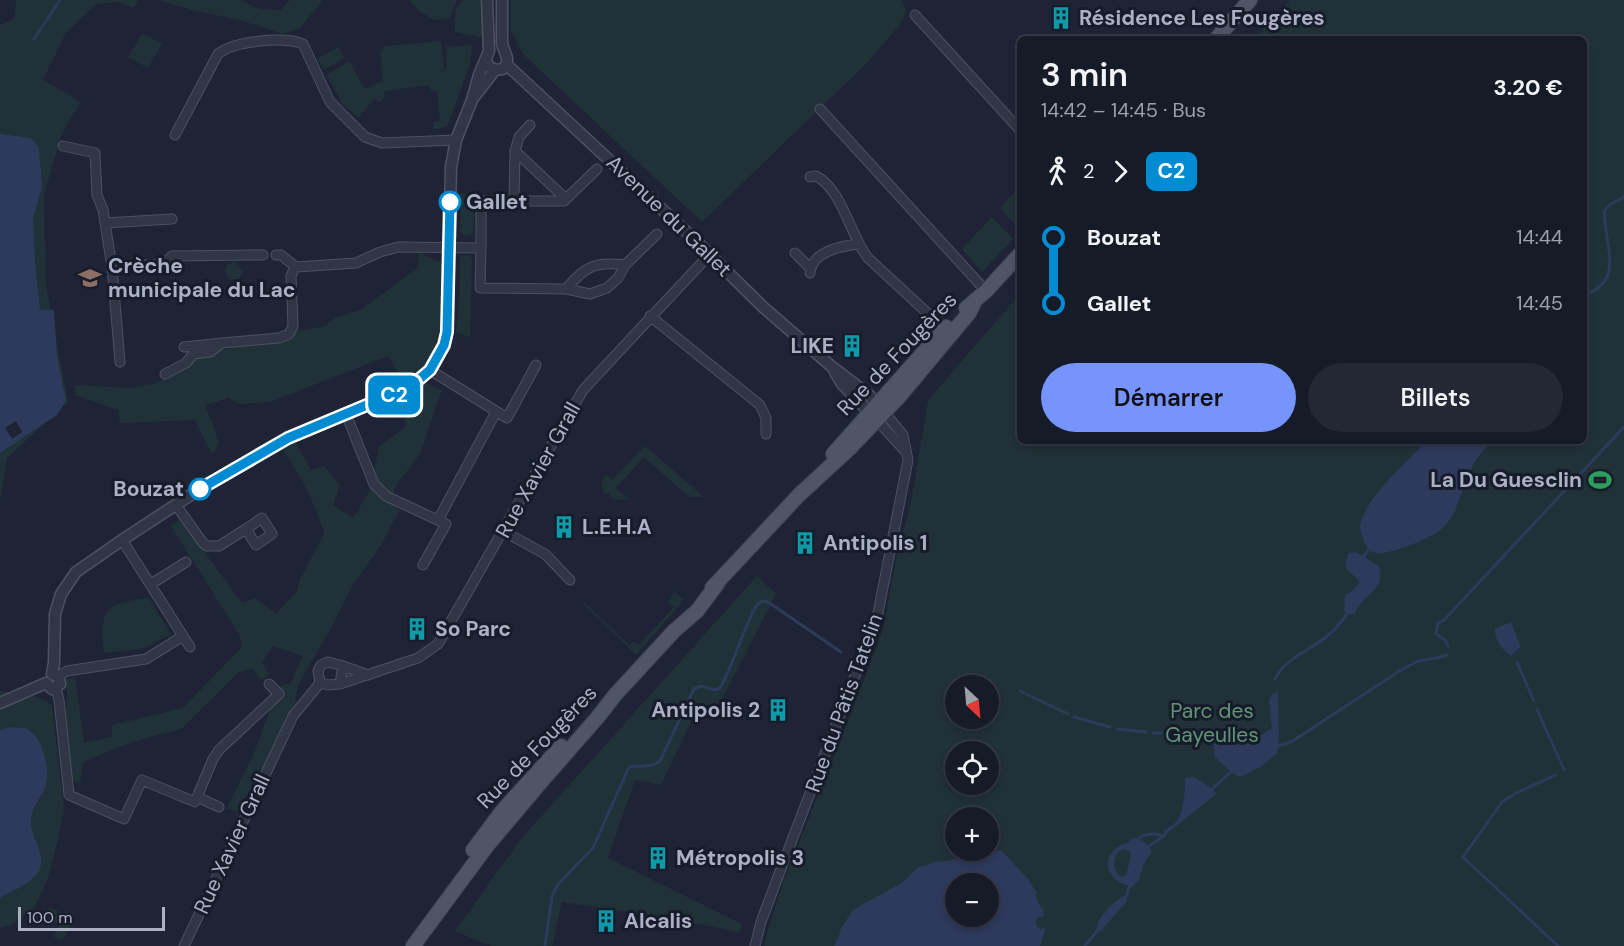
<!DOCTYPE html>
<html lang="fr">
<head>
<meta charset="utf-8">
<style>
	:root { --surface:#161b28; --page:#232834; --text:#f1f3f6; --muted:#9ea1a8; --line:#353945; --accent:#7794fd }
	body { margin:0; font-family:"DM Sans",sans-serif; background:var(--page); color:var(--text); height:100vh; display:flex; flex-direction:column; font-size:22px; white-space:nowrap }
	* { box-sizing:border-box; margin:0 }
	p { font-size:20px; color:var(--muted) }
	.icon { flex:none; width:33px; height:33px; fill:none; stroke:currentColor; stroke-width:2; stroke-linecap:round; stroke-linejoin:round }
	.map { position:relative; flex:1; overflow:hidden }
	.drawer { position:absolute; left:1017px; top:36px; width:570px; height:408px; display:flex; flex-direction:column; background:var(--surface); border-radius:9px; box-shadow:0 3px 9px #0003,0 0 0 2px var(--line) }
	.drawer>* { flex:none }
	.badge { padding:0 12px; border-radius:9px; font-size:21px; line-height:39px }
	.needle { width:39px; rotate:154deg }
	.buttons { position:absolute; left:945px; top:675px; display:grid; gap:12px }
	.buttons a { display:grid; place-items:center; width:54px; height:54px; border-radius:50%; background:var(--surface); box-shadow:0 3px 9px #0003,0 0 0 2px var(--line); font-size:30px }
	.scale { position:absolute; left:18px; bottom:15px; width:147px; box-sizing:border-box; padding-left:6px; border:3px solid #abb0c4; border-top:0; font-size:16px; line-height:21px; white-space:nowrap; color:#abb0c4; -webkit-text-stroke:4px #171c2b; paint-order:stroke }
	.map>.badge { position:absolute; translate:-50% -50%; box-shadow:0 0 0 3px #fff }
	.legs { display:flex; align-items:center; gap:9px; height:66px; padding:0 24px; font-size:20px }
	.legs p { margin-inline-start:auto }
	.headline { display:flex; align-items:center; justify-content:space-between; height:102px; padding:0 24px }
	h1 { font-size:33px; font-weight:600; line-height:45px }
	.action { display:flex; gap:12px; margin-top:auto; padding:12px 24px }
	.action a { flex:1; height:69px; border-radius:36px; background:var(--accent); color:#111; font-size:24px; font-weight:600; line-height:69px; text-align:center }
	.action a+a { background:var(--page); color:var(--text) }
	ul { padding:0 24px; list-style:none }
	li { display:flex; align-items:center; gap:21px; height:66px; font-size:22px }
	li i { display:grid; place-items:center; width:9px; height:100%; margin:0 8px; background:currentColor }
	li i::after { content:''; width:15px; height:15px; margin:-8px; border:4px solid; border-radius:50%; background:var(--surface) }
	li p { margin-inline-start:auto }
	li:first-child i { background:linear-gradient(#0000 50%,currentColor 0) }
	li:last-child i { background:linear-gradient(currentColor 50%,#0000 0) }
	.map>svg:first-child { display:block }
	.green { fill:#203137; fill-rule:evenodd }
	.water { fill:#2e3a5c; fill-rule:evenodd }
	.pier { fill:#1e2436 }
	.lines { fill:none; stroke-linecap:round; stroke-linejoin:round }
	.stream { stroke:#2e3a5c; stroke-width:3 }
	.minor-casing { stroke:#4c5162; stroke-width:11 }
	.tertiary-casing { stroke:#4c5162; stroke-width:13 }
	.primary-casing { stroke:#3b4050; stroke-width:16 }
	.minor { stroke:#313647; stroke-width:9 }
	.tertiary { stroke:#313647; stroke-width:10 }
	.primary { stroke:#4f5567; stroke-width:14 }
	.line-1-casing { stroke:#fff; stroke-width:14 }
	.line-1 { stroke:#008bd2; stroke-width:9 }
	.stop-1-dot { fill:#fff; stroke:#008bd2; stroke-width:3 }
	.labels { text-anchor:middle; stroke-width:6; stroke-linejoin:round; paint-order:stroke }
	.poi-label { font-size:21px; font-weight:bold; fill:#abb0c4; stroke:#171c2b; text-anchor:start }
	.stop-label { font-size:21px; font-weight:bold; fill:#abb0c4; stroke:#171c2b; text-anchor:start }
	.street-label { font-size:21px; fill:#abb0c4; stroke:#171c2b }
	.park-label { font-size:21px; fill:#629576; stroke:#171c2b }
</style>
</head>
<body>
<div class="map">
<svg width="1624" height="946" viewBox="0 0 1624 946">
	<rect width="100%" height="100%" fill="#1e2436"/>
	<path class="green" d="M16,0H140L133,8L118,2L96,4L66,33L43,80L81,102L62,133L44,195L46,285L68,402L7,458L0,502V25L15,18Z
		M159,0H240L259,9L281,10L290,0H323L300,28L283,34L240,20L196,11Z
		M409,0H457L450,18L434,20L418,10Z
		M463,0H481L483,38L455,32V11Z
		M511,0H901L907,12L899,26L867,63L702,222L523,54L511,31Z
		M1290,0H1624V946H764L768,929L784,880L850,716L883,630L896,559L911,502L928,400L1020,294V441H1584V39H1255ZM956,686H988V718H956ZM956,752H988V784H956ZM956,818H988V850H956ZM956,884H988V916H956Z
		M142,33L162,44L148,68L128,57Z
		M441,41L444,69L441,72L446,69L447,47L472,45L470,64L447,127L434,129L433,122L440,121L437,91L430,92L429,85L384,91L385,97L379,103L374,99L359,118L343,105L326,75L349,61L365,89L383,81L380,52L385,46Z
		M338,47L345,58L324,70L317,59Z
		M1017,189L1020,192V230L1000,208Z
		M461,194L477,195L475,198L473,234L464,236L460,232Z
		M992,217L1013,239L982,272L962,249Z
		M419,253L444,264C443,295 448,335 429,362C424,370 413,378 405,384L388,356L270,402L239,404L228,398L205,405L219,441L215,452L211,453L195,420L120,423L118,410L75,395V385L130,388L154,384L178,371L176,362L204,357L286,329L298,331L325,326L335,318L360,310L418,268Z
		M463,255L470,256L472,259L470,337L456,332L459,304L460,258Z
		M235,262L240,266V269H243V273L239,279L229,280L225,272L227,265Z
		M422,381L442,390L420,454L397,484L389,502L400,510L381,545L351,588L331,628L298,685L294,706L239,813L227,808L254,753L279,686L290,684L303,656L273,646L262,663L269,674L261,680L252,668L238,673L181,729L132,742L83,762L80,783L70,780L65,728L67,694L65,680L75,677L84,743L112,737V725L183,708L242,647L240,636L171,526L180,519L242,603L256,598L276,614L297,591L300,579L324,534C315,502 300,475 281,447L294,440L311,470L324,466L340,485L333,505L353,518L369,492L379,447L406,426L403,407L411,402Z
		M645,446L704,497H689L644,457L616,488L630,500L612,499L609,493L605,495C601,487 600,482 606,475L612,480Z
		M757,576L776,594L716,711L699,705L661,785L635,780L608,858L742,924L740,932L649,915L562,902L552,946H491L455,931L519,841Z
		M674,591L684,600L636,655L583,603L584,602L629,645L634,641L639,645L674,607L668,602Z
		M149,598L171,634L145,648L104,653C100,609 103,603 149,598Z
		M0,691L38,697L52,705L64,810L58,840L48,878L34,908L11,925L0,928V898L6,894L42,856C37,846 30,832 30,820C31,807 44,796 45,786C45,780 44,773 44,767C42,737 31,721 0,730Z
		M50,908L70,916L53,923L48,910Z
		M74,920L62,941L54,937L58,927Z"/>
	<path class="water" d="M0,134L31,138L39,148L42,187L33,218L35,262L40,310H54L57,356L66,401L57,415L0,453Z
		M1426,441H1493C1485,448 1478,456 1473,465C1461,486 1460,514 1440,530C1430,539 1389,555 1376,553C1368,552 1364,543 1362,536C1360,530 1359,525 1362,519C1373,490 1406,464 1426,441Z
		M1356,552L1378,566L1380,569C1380,573 1381,580 1379,583C1374,595 1360,598 1355,614L1350,615L1344,611L1345,595L1352,591L1360,582C1351,571 1340,571 1349,553Z
		M1511,622L1521,647L1511,656C1500,648 1497,642 1494,629Z
		M1278,691L1279,736L1277,753L1262,766L1241,777L1232,773L1215,757L1214,745C1228,739 1245,742 1259,736C1264,734 1266,731 1272,729L1269,701L1271,695Z
		M11,727C17,728 25,727 29,730C44,740 52,774 44,790C39,800 32,808 31,819C29,838 49,854 38,872C30,885 12,890 0,898V730Z
		M1194,777L1213,789L1216,794L1165,835L1163,831C1167,828 1172,826 1176,822C1183,815 1186,788 1185,778Z
		M1134,838L1145,842L1152,851L1143,866L1138,881L1130,889L1127,885C1110,881 1100,863 1115,849C1118,845 1124,845 1127,843C1129,841 1131,839 1134,838ZM1124,849L1130,851L1131,856L1126,875L1120,877C1113,870 1113,861 1117,853Z
		M992,851H1002L1028,879L1037,893L1035,894L1041,908H1043L1044,916L1037,918L1036,924L1039,929L1046,928L1040,946H834L843,925L853,910L903,882L917,868L938,861L942,862ZM956,884H988V916H956Z
		M1124,896L1128,900L1101,931L1096,932C1097,917 1111,903 1124,896Z"/>
	<path class="pier" d="M16,421L22,432L12,439L5,428Z"/>
	<g class="lines">
		<path class="stream" d="M34,39L60,0
			M1584,295C1624,281 1606,250 1604,212L1609,205L1624,197
			M1362,558L1371,547
			M1448,646L1445,640L1436,634L1438,623L1444,620L1624,427
			M1517,662L1534,701
			M1275,679C1284,659 1310,650 1326,637C1336,629 1342,622 1348,612
			M1020,691L1068,714
			M1537,709L1564,770
			M1074,717L1110,727
			M1117,729L1146,732
			M1153,733H1179L1206,737L1217,746
			M1274,747L1291,742L1401,670L1418,661L1436,658L1447,655
			M1556,775L1516,793L1502,802L1463,857L1558,946
			M1211,790L1233,770
			M1139,841V838C1146,834 1155,833 1163,836L1166,834
			M1146,848L1163,837
			M1125,899L1130,885
			M545,946L552,896L558,884L593,848L628,769L631,766C643,766 650,768 660,761L694,689L701,686L715,690L720,688C730,673 751,608 759,603C763,600 764,601 768,602L841,652
			M1085,946L1097,931"/>
		<g class="minor-casing">
			<path id="minor" d="M915,15L1020,130
				M820,109L986,291
				M175,135L218,54C233,41 284,36 303,44L330,102L365,137L382,143L456,140
				M63,146L95,153L97,195L103,210L112,267L120,362
				M515,151L519,137L530,125
				M810,177L816,176C842,189 850,235 868,258L949,333
				M514,201L515,151L566,199L597,169
				M105,223L172,219
				M481,248V201H564L566,199
				M795,253L810,268
				M276,255H281L296,267
				M112,267L164,264L172,256L263,255
				M810,273C812,252 841,246 858,244
				M566,289C585,266 596,261 625,265
				M650,316L760,405L766,418V434
				M184,347L222,343
				M430,370L507,418L536,365
				M165,374L186,363L193,354L210,352L222,343L279,338L289,334L293,326L291,276L294,269L296,267L356,263L380,252L398,247L481,248L480,288L566,289L590,294L607,288L618,278L625,265L657,234
				M346,414L374,484L386,496L446,524L423,565
				M873,416L906,452
				M176,505L203,543L207,546H219L246,529L256,545L272,534L262,518L246,529
				M438,520L496,412
				M503,531L545,554L570,580
				M151,584L186,562
				M183,636L190,647
				M328,662L343,666L340,684L329,685L320,683L318,671L321,665Z
				M343,666L368,675
				M58,676L67,671L146,659L183,636L122,540
				M340,684L418,658L438,644L583,390L710,254
				M56,688L59,700L69,795L124,819L142,780L195,802L213,759L219,750L279,694L269,684
				M197,797L219,807
				M184,946L293,716L320,683
				M755,946L761,922L776,882L877,618L908,460L903,435L884,412"/>
		</g>
		<g class="tertiary-casing">
			<path id="tertiary" d="M486,59L488,66L495,70L503,69C512,59 504,54 502,43V0
				M507,65L693,238L763,307L831,366L869,395L882,410
				M474,97L495,70
				M835,372L842,384L869,412
				M52,674L54,663L55,614L61,594L76,572L122,540L200,489L262,453L288,438L410,387L430,370L444,345L447,332L451,167L456,140L472,100L479,75L489,51L487,0
				M46,683L52,689L60,684L59,677L52,674
				M0,703L46,683"/>
		</g>
		<g class="primary-casing">
			<path id="primary" d="M1216,39L1250,0
				M966,308L986,291L1020,254
				M833,454L946,327
				M712,588L799,495L851,447L898,398L969,313L974,303
				M473,850L503,810L561,746
				M413,946L487,846L540,783L598,717L615,695L674,631L697,611L718,583"/>
		</g>
		<use href="#minor" class="minor"/>
		<use href="#tertiary" class="tertiary"/>
		<use href="#primary" class="primary"/>
	</g>
	<g class="lines">
		<g class="line-1-casing">
			<path id="line-1" d="M200,489L288,438L410,387L430,370L444,345L447,332L450,202"/>
		</g>
		<use href="#line-1" class="line-1"/>
	</g>
	<defs>
		<g id="building-bare" transform="scale(1.8)"><path d="M-4-6H4V6H1V3H-1V6H-4ZM-2.5-4.3h1.7v1.8h-1.7ZM.8-4.3h1.7v1.8H.8ZM-2.5-1h1.7V.8h-1.7ZM.8-1h1.7V.8H.8Z" fill="#0f9aa8" stroke="#171c2b" stroke-width="2.5" paint-order="stroke"/></g>
		<g id="school-bare" transform="scale(1.8)"><path d="M0-5L7-2L0 1L-7-2ZM-4 1L0 2.5L4 1V4Q0 6-4 4Z" fill="#8d6e63" stroke="#171c2b" stroke-width="2.5" paint-order="stroke"/></g>
		<g id="stadium-bare" transform="scale(1.8)"><path d="M0-5a6.5 5 0 1 0 0 10a6.5 5 0 1 0 0-10ZM-3.5-1.8h7v3.6h-7Z" fill="#2e9e5b" stroke="#171c2b" stroke-width="2.5" paint-order="stroke"/></g>
	</defs>
	<g fill-rule="evenodd">
		<use href="#building-bare" x="1061" y="18"/>
		<use href="#school-bare" x="90" y="278"/>
		<use href="#building-bare" x="852" y="346"/>
		<use href="#stadium-bare" x="1600" y="480"/>
		<use href="#building-bare" x="564" y="527"/>
		<use href="#building-bare" x="805" y="543"/>
		<use href="#building-bare" x="417" y="629"/>
		<use href="#building-bare" x="778" y="710"/>
		<use href="#building-bare" x="658" y="858"/>
		<use href="#building-bare" x="606" y="921"/>
	</g>
	<g class="stop-1-dot">
		<circle cx="450" cy="202" r="10"/>
		<circle cx="200" cy="489" r="10"/>
	</g>
	<g class="labels">
		<g class="poi-label">
			<text x="1079" y="25">Résidence Les Fougères</text>
			<text x="108" y="273">Crèche<tspan x="108" dy="24">municipale du Lac</tspan></text>
			<text x="834" y="353" text-anchor="end">LIKE</text>
			<text x="1582" y="487" text-anchor="end">La Du Guesclin</text>
			<text x="582" y="534">L.E.H.A</text>
			<text x="823" y="550">Antipolis 1</text>
			<text x="435" y="636">So Parc</text>
			<text x="760" y="717" text-anchor="end">Antipolis 2</text>
			<text x="676" y="865">Métropolis 3</text>
			<text x="624" y="928">Alcalis</text>
		</g>
		<g class="stop-label">
			<text x="466" y="209">Gallet</text>
			<text x="184" y="496" text-anchor="end">Bouzat</text>
		</g>
		<g class="street-label">
			<text transform="translate(669 216) rotate(44)" y="7">Avenue du Gallet</text>
			<text transform="translate(897 354) rotate(-46)" y="7">Rue de Fougères</text>
			<text transform="translate(538 470) rotate(-61)" y="7">Rue Xavier Grall</text>
			<text transform="translate(844 703) rotate(-70)" y="7">Rue du Pâtis Tatelin</text>
			<text transform="translate(537 747) rotate(-46)" y="7">Rue de Fougères</text>
			<text transform="translate(232 844) rotate(-65)" y="7">Rue Xavier Grall</text>
		</g>
		<g class="park-label">
			<text x="1212" y="718">Parc des<tspan x="1212" dy="24">Gayeulles</tspan></text>
		</g>
	</g>
</svg>
<div class="buttons">
<a><svg class="needle" viewBox="-14 -14 28 28"><path d="M0-13l5 13h-10z" fill="#e53935"/><path d="M0 13l5-13h-10z" fill="#9ea1a8"/></svg></a>
<a><svg class="icon" aria-label="locate" viewBox="0 0 24 24"><circle cx="12" cy="12" r="6"/><path d="M12 2v4M12 18v4M2 12h4M18 12h4"/></svg></a>
<a>+</a>
<a>−</a>
</div>
<div class="scale">100 m</div>
<b class="badge" style="left:394px;top:395px;background:#008bd2;color:#fff">C2</b>
<section class="drawer">
<div class="headline"><div><h1>3 min</h1><p>14:42 – 14:45 · Bus</p></div><b>3.20 €</b></div>
<div class="legs"><svg class="icon" aria-label="walk" viewBox="0 0 24 24"><circle cx="13" cy="4" r="2"/><path d="M13 8l-2 6 4 7M11 14l-3 7M7 12l3-4h3l4 4"/></svg>2<svg class="icon" aria-label="forward" viewBox="0 0 24 24"><path d="M9 5l7 7-7 7"/></svg><b class="badge" style="background:#008bd2;color:#fff">C2</b></div>
<ul>
<li><i style="color:#008bd2"></i><b>Bouzat</b><p>14:44</p></li>
<li><i style="color:#008bd2"></i><b>Gallet</b><p>14:45</p></li>
</ul>
<div class="action"><a>Démarrer</a><a>Billets</a></div>
</section>
</div>
</body>
</html>
